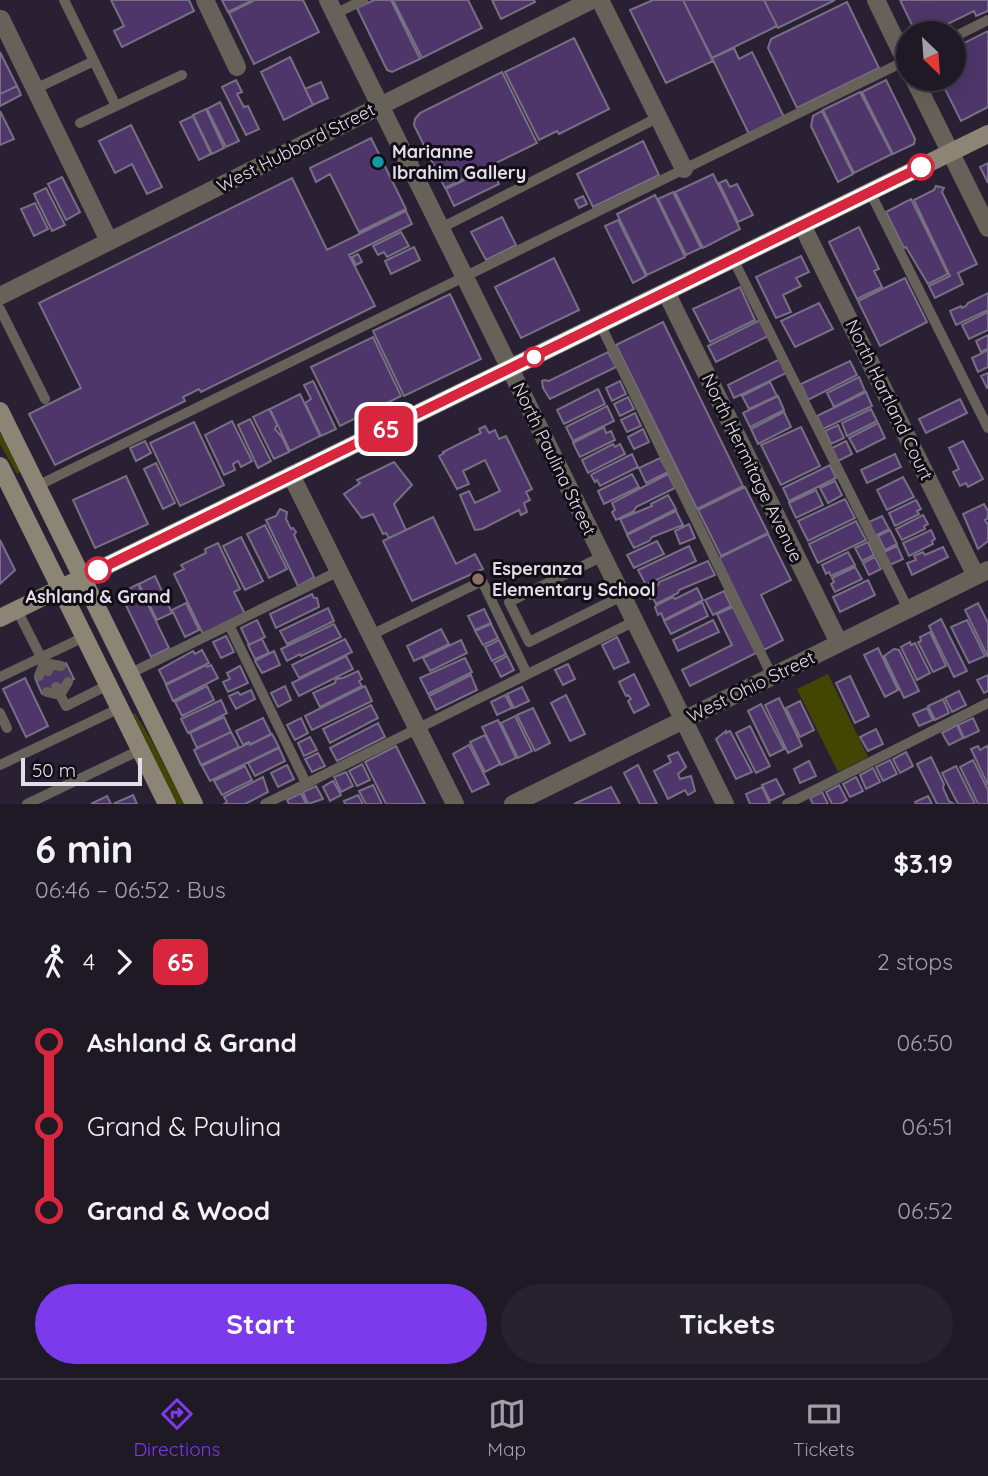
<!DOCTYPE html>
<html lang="en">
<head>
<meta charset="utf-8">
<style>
	:root { --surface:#1f1926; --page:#27222e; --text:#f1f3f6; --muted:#a1a0a7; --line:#3c3843; --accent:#7c3aed }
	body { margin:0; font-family:Quicksand,sans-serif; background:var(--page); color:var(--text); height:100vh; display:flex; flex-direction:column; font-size:26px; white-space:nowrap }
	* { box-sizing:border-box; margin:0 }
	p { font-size:23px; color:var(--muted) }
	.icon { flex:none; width:38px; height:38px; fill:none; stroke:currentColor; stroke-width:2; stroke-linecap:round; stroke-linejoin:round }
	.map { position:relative; height:804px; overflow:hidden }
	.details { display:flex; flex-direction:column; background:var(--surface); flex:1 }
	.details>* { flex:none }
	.badge { padding:0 14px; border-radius:10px; font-size:24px; line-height:46px }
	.needle { width:46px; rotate:155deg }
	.fabs { position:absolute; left:896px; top:21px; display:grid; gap:14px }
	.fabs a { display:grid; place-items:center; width:70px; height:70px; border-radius:50%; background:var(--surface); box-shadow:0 7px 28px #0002,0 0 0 2px var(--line); font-size:35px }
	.scale { position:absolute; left:21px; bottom:18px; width:121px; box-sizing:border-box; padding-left:7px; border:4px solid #e1dde9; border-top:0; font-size:19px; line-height:24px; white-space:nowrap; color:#e1dde9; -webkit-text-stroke:5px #100d14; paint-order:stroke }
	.map>.badge { position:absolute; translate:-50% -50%; box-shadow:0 0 0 4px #fff }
	.legs { display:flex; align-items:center; gap:10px; height:77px; padding:0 35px; font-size:23px }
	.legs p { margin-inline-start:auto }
	.head { display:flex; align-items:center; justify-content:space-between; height:119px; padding:0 35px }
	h1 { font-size:38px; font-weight:700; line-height:52px }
	.button { display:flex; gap:14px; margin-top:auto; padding:14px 35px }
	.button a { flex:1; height:80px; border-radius:42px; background:var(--accent); color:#fff; font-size:28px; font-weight:700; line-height:80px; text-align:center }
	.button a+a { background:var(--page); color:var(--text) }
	ul { padding:0 35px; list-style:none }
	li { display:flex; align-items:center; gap:24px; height:84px; font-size:26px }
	li i { display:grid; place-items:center; width:10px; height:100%; margin:0 9px; background:currentColor }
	li i::after { content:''; width:18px; height:18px; margin:-9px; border:5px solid; border-radius:50%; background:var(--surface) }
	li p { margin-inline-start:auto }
	li:first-child i { background:linear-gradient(#0000 50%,currentColor 0) }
	li:last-child i { background:linear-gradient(currentColor 50%,#0000 0) }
	.dock { display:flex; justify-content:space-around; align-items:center; height:98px; border-top:2px solid var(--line); background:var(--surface); font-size:19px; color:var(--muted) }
	.dock a { display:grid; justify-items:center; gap:4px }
	.dock .current { color:var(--accent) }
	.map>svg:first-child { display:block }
	.green { fill:#424602 }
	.building { fill:#4e366a; stroke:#776f84; stroke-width:2 }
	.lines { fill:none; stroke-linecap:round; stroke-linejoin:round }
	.service { stroke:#676259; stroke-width:10 }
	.minor { stroke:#676259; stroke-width:18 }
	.tertiary { stroke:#676259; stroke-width:18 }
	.secondary { stroke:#8c8576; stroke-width:18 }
	.line-1-casing { stroke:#fff; stroke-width:16 }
	.line-1 { stroke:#d7263d; stroke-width:10 }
	.culture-dot { fill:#0f9aa8; stroke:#100d14; stroke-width:2.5 }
	.stop-1-dot { fill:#fff; stroke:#d7263d; stroke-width:3.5 }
	.education-dot { fill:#8d6e63; stroke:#100d14; stroke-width:2.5 }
	.labels { text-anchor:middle; stroke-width:6; stroke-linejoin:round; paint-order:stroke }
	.street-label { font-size:18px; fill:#e1dde9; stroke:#100d14 }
	.poi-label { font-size:18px; font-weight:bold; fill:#e1dde9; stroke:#100d14; text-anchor:start }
	.stop-label { font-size:18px; font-weight:bold; fill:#e1dde9; stroke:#100d14 }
</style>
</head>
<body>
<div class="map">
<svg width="988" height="804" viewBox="0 0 988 804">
	<rect width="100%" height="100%" fill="#292133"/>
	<path class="green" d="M0,432L20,472L17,474L0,444Z
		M828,674L868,757L838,772L797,689Z
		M135,713L152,741L184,804H177L133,714Z"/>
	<path class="building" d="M111,0H189L194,11L122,47L114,31L124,26Z
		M222,0H253L228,12Z
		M255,0H303L319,32L254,64L229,13Z
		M374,0H391L420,59L392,72L387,70L357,8Z
		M393,0H468L482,28L422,58Z
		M492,0H534L535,2L501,19Z
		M653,0H683L713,61L666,83L630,10Z
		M683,0H764L777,26L712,58Z
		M764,0H835L778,28Z
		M900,0H988V11L976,16L974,11L929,33H916Z
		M847,2L879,68L797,108L768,48L771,39Z
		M988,31V107L961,121L940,79H954V48Z
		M574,38L609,109L559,134L557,131L539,140L505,72Z
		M734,48L739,59L752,52L784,117L749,134L712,58Z
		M0,52L17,86L0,94Z
		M290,57L313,105L284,120L261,72Z
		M502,72L537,143L445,188L414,125L415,119L420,113Z
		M236,80L242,92L237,94L244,107L248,106L259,129L246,135L222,87Z
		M886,80L915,139L914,144L893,154L862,92Z
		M321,82L328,98L313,105L305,89Z
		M17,86L21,95L0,106V94Z
		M860,92L892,154L854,173L823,110Z
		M220,102L239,141L226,147L207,109Z
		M206,109L224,148L212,154L193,115Z
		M0,111L14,139L0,145Z
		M822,111L853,174L838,182L811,126L813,116Z
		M193,116L211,154L199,160L180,122Z
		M131,125L162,187L147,194L132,164L115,173L99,141Z
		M371,138L406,209L359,232L330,174L316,182L310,168Z
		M643,141L659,175L593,207L577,174Z
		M988,163V183L980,167Z
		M491,167L499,184L454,206L446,189Z
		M713,174L740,229L703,248L675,192Z
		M62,177L80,212L66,220L48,184Z
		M292,178L327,250L406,211L412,224L349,255L375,306L201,392L199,389L183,397L185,401L55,465L29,414L81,388L39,303Z
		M726,180L730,187L737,184L753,215L738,222L719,183Z
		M936,186L944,188L942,192L977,264L958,273L963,284L935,298L929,286L950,276L914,200L934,190Z
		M46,188L65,225L52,231L34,194Z
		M673,192L701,248L686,255L658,199Z
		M655,195L685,257L647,275L617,214Z
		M583,196L587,204L579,208L575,200Z
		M911,199L948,274L928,284L906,247L904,248L886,212Z
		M35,203L48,229L34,236L21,209Z
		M502,217L516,245L486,260L471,232Z
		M618,220L646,276L633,283L605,226Z
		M859,227L879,269L874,271L882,287L857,299L829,242Z
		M401,232L409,246L387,257L384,252L378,255L373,246Z
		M414,247L420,260L391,274L385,261Z
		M358,254L362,262L356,265L352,257Z
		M801,256L809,272L796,278L801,286L783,295L791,312L776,318L756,277Z
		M554,258L579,310L521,338L495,287Z
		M905,278L927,322L880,346L858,301Z
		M740,287L755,320L710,342L693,309Z
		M988,293V310L956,325L950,311L961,306L962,308L966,306L968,303Z
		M450,294L481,359L404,396L373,331Z
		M819,303L833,329L795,347L781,321Z
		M988,312V330L969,339L962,325Z
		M760,320L768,336L716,362L708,346Z
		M663,322L743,486L697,509L616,345Z
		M988,335V348L981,352L976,341Z
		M373,337L401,396L340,426L311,367Z
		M988,350V367L978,372L972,358Z
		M608,352L616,367L550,399L543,388L542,381L544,380L549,381Z
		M780,359L786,373L734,398L728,385Z
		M850,361L857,375L808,400L801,384Z
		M988,373V388H987L981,376Z
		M859,377L865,391L834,407L827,393Z
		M313,381L336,429L321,436L305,403L311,399L304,385Z
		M620,381L626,394L612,401L606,388Z
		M770,382L777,396L749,409L742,396Z
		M598,389L605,404L564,424L557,410Z
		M866,392L872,406L823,429L817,416Z
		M300,394L320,436L290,451L270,409Z
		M778,396L784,410L750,427L743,413Z
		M628,397L634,409L620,416L614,404Z
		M960,399L967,413L926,433L919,419Z
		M607,406L614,421L573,441L566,427Z
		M269,409L277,424L275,429L282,437L289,452L274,459L253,417Z
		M871,409L877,421L847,436L842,423Z
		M784,412L791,427L758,444L751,429Z
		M635,413L641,426L627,432L621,420Z
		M250,419L271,461L258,468L238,425Z
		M232,421L252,461L241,467L238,461L233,464L235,470L224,475L205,435Z
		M194,422L224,485L180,506L150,443Z
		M878,423L885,438L857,452L849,438Z
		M838,425L844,438L831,444L825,431Z
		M485,426L489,433L495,430L499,439L506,436L532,489L526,492L530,500L524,503L527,512L521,515L519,510L482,529L475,530L460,495L469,491L475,503L500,491L485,460L463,471L469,484L457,489L439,456L444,453L443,452L481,433L479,429Z
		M604,427L606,433L611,431L615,440L580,457L573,443Z
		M801,427L820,466L781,485L761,445Z
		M643,429L649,442L634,449L628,437Z
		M145,441L151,453L136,461L130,448Z
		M846,441L852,454L838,461L832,448Z
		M963,441L983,479L968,487L966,483L960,486L953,472L959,469L949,448Z
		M613,444L615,447L620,444L625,454L588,473L582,460Z
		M632,454L638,467L600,486L597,480L595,482L591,475L594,473Z
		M895,454L901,467L867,483L861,470Z
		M660,458L668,472L646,483L639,468Z
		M394,462L412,485L394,504L406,530L389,538L386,533L383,534L373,514L362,518L344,494L360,483L357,480Z
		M156,463L175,503L163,509L144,469Z
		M830,465L836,478L789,501L783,488Z
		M632,474L639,487L604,504L598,491Z
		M668,474L675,488L636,507L634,511L616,520L612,512L615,510L612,503Z
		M126,476L148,524L95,548L73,500Z
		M903,477L914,497L887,510L877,490Z
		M835,481L842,495L828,503L820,488Z
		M745,487L768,533L721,556L698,510Z
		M816,490L823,505L796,518L789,503Z
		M668,495L676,509L627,534L620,519L652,506L651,504Z
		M845,499L855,518L808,541L798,521Z
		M916,500L921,509L917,511L919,514L895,526L889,513Z
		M984,504L988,511V518L985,520L988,525V541L978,549L963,514Z
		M280,509L287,512L286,519L291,529L293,528L296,532L294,535L314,577L298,586L266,520L276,516Z
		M676,511L683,525L652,537L649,541L634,548L627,535Z
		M923,515L928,524L924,526L925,529L902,540L896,529Z
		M882,516L889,529L875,536L869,522Z
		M433,517L456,564L475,554L483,569L412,601L383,541Z
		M856,521L866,540L818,563L809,544Z
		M689,524L695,538L680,544L675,531Z
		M265,525L287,569L269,578L247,534Z
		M890,530L897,544L885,550L878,536Z
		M931,530L935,539L932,541L933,544L909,556L903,543Z
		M768,534L791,580L761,595L783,640L764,650L719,558Z
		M241,537L263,581L245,590L223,546Z
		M0,540L15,570L0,584Z
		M657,541L664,554L634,568L627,555Z
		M868,542L874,555L862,561L855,548Z
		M218,543L240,589L234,592L245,614L203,634L174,574L184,569L181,565L206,553L205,549Z
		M689,546L696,561L646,585L638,570Z
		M897,546L903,559L890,565L884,552Z
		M943,547L948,557L912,575L907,563L916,560L914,556L923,552L925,555Z
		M848,552L855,565L831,576L829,572L826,574L822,565Z
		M875,557L881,569L869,575L863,563Z
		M708,561L715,575L679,590L678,593L656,604L653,598L650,599L646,591L658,585L659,582Z
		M855,567L862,579L835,592L831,584L834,582L832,578Z
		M155,576L172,613L157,620L139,584Z
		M868,580L875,595L840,612L833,597Z
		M138,584L169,648L151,657L122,597L123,592Z
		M697,588L703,600L664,620L661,613L658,615L655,607L657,605L673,597L675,599Z
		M724,591L731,606L713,615L705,600Z
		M312,594L314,598H317L319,607L276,628L270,614Z
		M702,602L708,616L671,634L664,621Z
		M186,603L199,630L185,637L172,610Z
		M978,603L988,623V657L965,610Z
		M733,607L756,653L690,686L682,670L732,645L717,614Z
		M328,608L334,621L287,644L280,631Z
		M484,609L491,623L475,630L468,616Z
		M941,619L967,671L954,677L929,626Z
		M257,620L265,637L249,645L241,628Z
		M713,620L719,632L678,651L673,640Z
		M967,620L985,656L969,663L951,627Z
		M334,624L341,637L301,656L300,654L287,661L281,649Z
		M491,624L498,638L483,645L475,631Z
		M441,629L449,644L414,661L407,646Z
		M930,632L946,666L933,672L918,642L921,641L920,637Z
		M226,636L234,652L221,658L213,642Z
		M617,637L629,662L614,669L602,645Z
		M262,639L269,653L255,659L248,645Z
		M345,639L352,652L299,678L292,665Z
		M461,640L467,653L430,671L423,658Z
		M499,640L506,654L492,661L485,647Z
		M910,642L911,645L915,643L930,673L917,680L901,647Z
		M878,648L898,690L885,697L864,655Z
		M894,649L899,650L919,691L904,698L884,656Z
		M202,650L209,663L166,684L159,670L193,651L195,654Z
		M274,651L280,665L262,673L255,661Z
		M346,656L353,669L299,696L292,683Z
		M507,656L514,670L501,677L494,663Z
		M465,658L472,672L428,694L420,678Z
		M66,663L74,679L42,694L35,678Z
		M568,664L575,679L563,685L555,670Z
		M206,665L207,667L211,665L218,678L173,701L166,685Z
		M240,666L248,683L228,692L223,682L230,679L227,673Z
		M358,671L362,679L359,681L362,686L320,707L313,693L335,683L336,679L343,678Z
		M634,674L649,705L634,713L628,701L631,699L628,695L626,696L619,682Z
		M471,675L477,690L436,710L429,696Z
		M988,675V691L984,693L977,680Z
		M850,676L869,716L855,723L836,683Z
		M25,678L48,726L26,737L3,689Z
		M207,686L214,700L182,716L175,702Z
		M285,686L291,700L278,707L271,693Z
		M365,686L372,701L312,730L305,716Z
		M522,687L529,701L514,708L507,694Z
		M251,690L255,699L236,709L229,696L238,692L240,695Z
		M959,691L966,705L952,712L945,698Z
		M505,695L512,708L497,715L491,702Z
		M566,695L585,734L570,741L551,703Z
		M779,698L802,746L788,753L765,705Z
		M943,699L949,713L935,720L928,706Z
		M221,700L227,713L188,733L181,719Z
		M800,701L814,730L800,737L786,708Z
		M761,704L784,749L770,756L748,711Z
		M371,705L378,718L330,743L323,729Z
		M533,708L550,743L535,751L517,715Z
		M927,708L933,720L919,726L913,714Z
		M515,716L532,751L518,758L501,723Z
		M224,717L231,732L197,748L190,733Z
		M263,718L271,734L251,744L249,742L243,745L236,731Z
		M301,718L308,733L295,740L287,725Z
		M973,718L979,731L964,738L958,725Z
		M498,720L516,758L501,765L482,727Z
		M378,723L385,737L337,761L330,748Z
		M957,725L963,738L949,745L942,733Z
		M750,726L770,766L756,773L736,733Z
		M876,729L883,744L868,751L860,737Z
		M726,731V733L730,731L752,772L736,779L716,739Z
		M231,732L239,747L201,765L194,750Z
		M272,734L279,747L210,781L202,766L249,743L250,745Z
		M485,735L500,764L485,772L470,742Z
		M310,737L317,750L304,756L298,743Z
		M469,745L489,784L472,792L453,754Z
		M396,746L425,804H386L365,762Z
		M978,746L980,750L987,746L988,748V785L971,749Z
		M279,748L285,761L255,776L248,763Z
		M678,752L686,767L678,774L680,779L691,776L695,791L688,795L685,790L668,799L654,771L671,762L668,756Z
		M906,752L913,766L900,773L893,759Z
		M318,753L325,766L312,772L305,759Z
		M931,757L944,784L943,788L949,801L954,804H937L917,764Z
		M890,760L897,774L883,781L876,767Z
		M973,760L988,790V804H978L960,767Z
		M809,761L816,776L800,783L794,769Z
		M362,764L370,780L357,786L349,771Z
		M287,765L294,779L278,787L271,773Z
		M638,765L657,804H640L624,773Z
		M245,766L252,780L222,795L214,781Z
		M956,766L975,804H958L942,773Z
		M873,768L880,782L866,789L860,775Z
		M346,772L353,786L341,792L334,777Z
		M263,777L268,792L245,804H224L227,802L224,797Z
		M856,777L863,791L850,797L843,784Z
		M776,779L784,794L770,801L762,785Z
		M333,781L341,795L330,801L323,787Z
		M373,785L382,804H366L359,791Z
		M839,785L847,800L840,804H832L826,792Z
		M316,786L323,799L308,804L303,792Z
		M611,787L620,804H574Z
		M762,787L770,804H750L746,794Z
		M822,792L828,804H813L810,798Z
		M301,793L306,804H289L287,800Z
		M133,795L137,804H113Z
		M358,795L363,804H345L344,801Z
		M107,796L111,804H91Z
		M928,796L932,804H916L915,802Z"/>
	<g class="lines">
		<path class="service" d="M335,14L363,0
			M954,37L988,20
			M94,61L116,106L182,75
			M35,89L94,61L64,0
			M80,123L116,106
			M870,192L988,428
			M441,228L659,117
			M733,259L908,609
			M0,309L45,399
			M600,324L772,676
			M37,486L907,60
			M603,556L509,602L529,642L622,596
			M17,610L48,671
			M229,625L306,783
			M371,635L482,581L527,674
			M129,674L339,571
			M39,676L44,663L61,666
			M0,677L84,637
			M56,687L66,706L108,685
			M47,692L60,695L68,682
			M0,713L7,728
			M0,765L120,708
			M27,804L140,750
			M265,804L635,621
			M787,804L988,703"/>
		<path class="minor" d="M205,0L237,67
			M328,0L725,804
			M600,0L684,169
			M876,0L908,66
			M1,19L109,241
			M914,79L988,228
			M802,225L976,576
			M666,292L839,643
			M291,475L455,804
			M513,804L988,570"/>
		<path class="tertiary" d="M0,296L592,0"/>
		<path class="secondary" d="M0,411L194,804
			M0,466L167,804
			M0,618L988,134"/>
	</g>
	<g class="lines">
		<g class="line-1-casing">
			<path id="line-1" d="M98,570L921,167"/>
		</g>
		<use href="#line-1" class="line-1"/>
	</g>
	<circle class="culture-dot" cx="378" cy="162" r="7"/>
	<g class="stop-1-dot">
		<circle cx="921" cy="167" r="12"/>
		<circle cx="534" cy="357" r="9"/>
		<circle cx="98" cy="570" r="12"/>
	</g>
	<circle class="education-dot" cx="478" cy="579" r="7"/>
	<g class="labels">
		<g class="street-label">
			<text transform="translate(296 148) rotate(-27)" y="6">West Hubbard Street</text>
			<text transform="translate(889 400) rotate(64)" y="6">North Hartland Court</text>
			<text transform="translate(554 459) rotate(64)" y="6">North Paulina Street</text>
			<text transform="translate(752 468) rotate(64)" y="6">North Hermitage Avenue</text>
			<text transform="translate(751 687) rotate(-26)" y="6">West Ohio Street</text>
		</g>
		<g class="poi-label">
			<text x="392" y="158">Marianne<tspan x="392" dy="21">Ibrahim Gallery</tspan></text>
			<text x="492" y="575">Esperanza<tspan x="492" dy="21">Elementary School</tspan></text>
		</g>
		<g class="stop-label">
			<text x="98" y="603">Ashland &amp; Grand</text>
		</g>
	</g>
</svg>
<div class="fabs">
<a><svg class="needle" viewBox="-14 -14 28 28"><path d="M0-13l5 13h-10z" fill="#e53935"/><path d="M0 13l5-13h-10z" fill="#a1a0a7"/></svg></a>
</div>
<div class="scale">50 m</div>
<b class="badge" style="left:386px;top:429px;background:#d7263d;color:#fff">65</b>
</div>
<section class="details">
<div class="head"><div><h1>6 min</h1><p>06:46 – 06:52 · Bus</p></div><b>$3.19</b></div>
<div class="legs"><svg class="icon" aria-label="walk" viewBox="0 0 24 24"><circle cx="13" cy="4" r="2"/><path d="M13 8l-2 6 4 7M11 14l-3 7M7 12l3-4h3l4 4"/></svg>4<svg class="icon" aria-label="forward" viewBox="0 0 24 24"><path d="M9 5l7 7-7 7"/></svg><b class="badge" style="background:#d7263d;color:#fff">65</b><p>2 stops</p></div>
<ul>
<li><i style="color:#d7263d"></i><b>Ashland &amp; Grand</b><p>06:50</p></li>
<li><i style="color:#d7263d"></i><span>Grand &amp; Paulina</span><p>06:51</p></li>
<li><i style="color:#d7263d"></i><b>Grand &amp; Wood</b><p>06:52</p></li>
</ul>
<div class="button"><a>Start</a><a>Tickets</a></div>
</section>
<nav class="dock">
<a class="current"><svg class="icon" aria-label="directions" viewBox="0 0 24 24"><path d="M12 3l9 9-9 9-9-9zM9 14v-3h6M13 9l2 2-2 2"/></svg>Directions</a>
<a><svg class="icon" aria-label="map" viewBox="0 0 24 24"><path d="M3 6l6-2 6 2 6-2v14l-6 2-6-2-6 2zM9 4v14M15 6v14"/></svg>Map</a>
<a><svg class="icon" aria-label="tickets" viewBox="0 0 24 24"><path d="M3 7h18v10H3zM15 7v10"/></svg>Tickets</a>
</nav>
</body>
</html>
